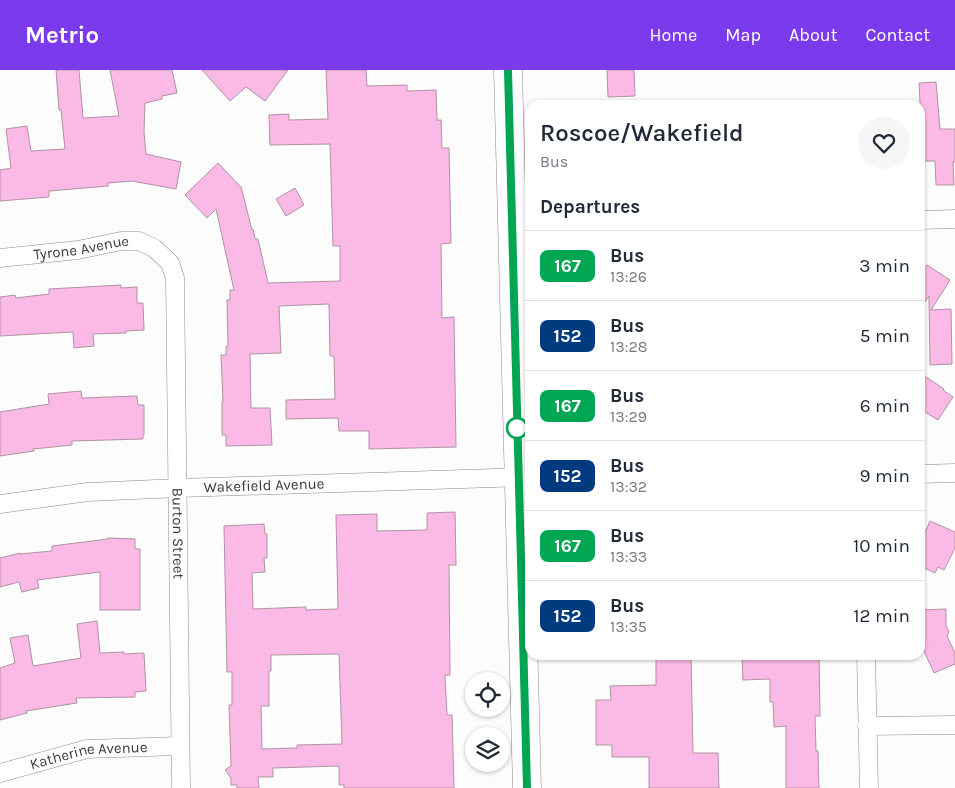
<!DOCTYPE html>
<html lang="en">
<head>
<meta charset="utf-8">
<style>
	:root { --surface:#fff; --page:#f6f6f7; --text:#1f2937; --muted:#747a83; --line:#e0e1e3; --accent:#7c3aed }
	body { margin:0; font-family:Karla,sans-serif; background:var(--page); color:var(--text); height:100vh; display:flex; flex-direction:column; font-size:19px; white-space:nowrap }
	* { box-sizing:border-box; margin:0 }
	p { font-size:16px; color:var(--muted) }
	.icon { flex:none; width:28px; height:28px; fill:none; stroke:currentColor; stroke-width:2; stroke-linecap:round; stroke-linejoin:round }
	.map { position:relative; flex:1; overflow:hidden }
	.sheet { position:absolute; left:525px; top:30px; width:400px; height:560px; display:flex; flex-direction:column; background:var(--surface); border-radius:15px; box-shadow:0 1px 4px #0004 }
	.sheet>* { flex:none }
	.badge { padding:0 10px; border-radius:8px; font-size:18px; line-height:32px }
	.controls { position:absolute; left:465px; top:602px; display:grid; gap:10px }
	.controls a { display:grid; place-items:center; width:45px; height:45px; border-radius:50%; background:var(--surface); box-shadow:0 1px 4px #0004; font-size:25px }
	.map>.badge { position:absolute; translate:-50% -50%; box-shadow:0 0 0 2px #fff }
	h2 { padding:0 15px; font-size:19px; line-height:45px }
	.round { display:grid; place-items:center; flex:none; width:52px; height:52px; border-radius:26px; background:var(--page) }
	.head { display:flex; align-items:center; justify-content:space-between; height:85px; padding:0 15px }
	h1 { font-size:24px; font-weight:600; line-height:38px }
	ul { padding:0; list-style:none }
	li { display:flex; align-items:center; gap:15px; height:70px; padding:0 15px; border-top:1px solid var(--line) }
	li div { flex:1 }
	li b { display:block; font-size:19px }
	li em { font-style:normal }
	li .badge { min-width:55px; font-weight:700; text-align:center }
	header { display:flex; align-items:center; gap:30px; box-sizing:border-box; height:70px; padding:0 25px; background:var(--accent); color:#fff }
	header strong { font-size:24px }
	nav { display:flex; gap:28px; margin-inline-start:auto; font-size:18px }
	.map>svg:first-child { display:block }
	.building { fill:#fabae5; stroke:#b092a5; fill-rule:evenodd }
	.lines { fill:none; stroke-linecap:round; stroke-linejoin:round }
	.street-casing { stroke:#96829c; stroke-width:19 }
	.primary-casing { stroke:#96829c; stroke-width:29 }
	.street { stroke:#fff; stroke-width:18 }
	.primary { stroke:#fff; stroke-width:28 }
	.line-casing { stroke:#fff; stroke-width:11 }
	.line { stroke:#00a651; stroke-width:8 }
	.stop-dot { fill:#fff; stroke:#00a651; stroke-width:2.5 }
	.labels { text-anchor:middle; stroke-width:5; stroke-linejoin:round; paint-order:stroke }
	.street-label { font-size:15px; fill:#3f3742; stroke:#fff }
</style>
</head>
<body>
<header>
<strong>Metrio</strong>
<nav><a>Home</a><a>Map</a><a>About</a><a>Contact</a></nav>
</header>
<div class="map">
<svg width="955" height="718" viewBox="0 0 955 718">
	<rect width="100%" height="100%" fill="#fcfcfc"/>
	<path class="building" d="M56,0H79L83,48L119,46L110,0H172L177,23L162,26V29L145,33L144,62L146,84L181,92L176,119L132,111L108,113V116L49,121V127L0,131V100L11,98L6,59L27,56L31,81L65,79L61,40H59Z
		M202,0H288L265,31L246,17L230,31Z
		M326,0H366L367,16L407,15V21L436,20L437,50H441L442,78H449L451,173L441,174L442,248L454,247L456,377L369,379V361H339L338,348L286,349V330L335,329L334,286H330L329,234L279,236L281,283L250,284L251,338H270L272,375L226,376V365H222V332H223L221,285H226V276H228L227,230H230V220H234L216,139L207,148L185,125L218,93L241,117L252,160L253,159L255,169H258L268,213L340,211V176H333L330,74L270,75L269,45L289,44V50L328,49Z
		M607,0H634L635,26L608,27Z
		M936,12L940,59H955V92H953L954,115H936L935,91H920V32L919,13Z
		M295,118L304,135L286,146L276,129Z
		M927,195L950,210L931,240L951,239L952,294L930,295L929,226L920,239V205Z
		M121,215V218L137,217V233H143L144,260L126,261V263L93,264L94,276L74,278L73,262L0,266V227L15,225L16,228L49,224V219Z
		M920,303L944,319L943,320L953,327L938,350L920,339Z
		M81,321L82,328L137,326L138,335H144V365H143V369L72,371V375L33,379L34,381L0,386V342L49,334L48,324Z
		M455,442L456,495H449L450,605H445L447,645H452L454,718H344V715H339V696L273,698V707H258L259,718H237V715H231V708L225,700L231,696L229,635H232V602H227L224,456L264,454L265,464H267V488H264L265,502L252,503L253,539L306,537V540L338,539L336,445L377,444V461L427,460V443ZM339,584L342,674L297,675V678L262,679L261,636H269V601H271V585Z
		M930,451L955,462V478L944,500L938,497L935,503L920,496V474Z
		M108,468L135,469V479H140V540H100V502L37,510L39,518L22,522L19,512L0,517V488L20,483V484L52,481V476L108,469Z
		M946,539V556L949,561L947,566L955,583V594L934,603L920,572V540Z
		M97,551L100,583L124,582V584L144,583L146,621L135,622V627L76,628L77,633L26,641L27,643L0,650V598L15,593L10,568L28,565L33,596L81,588L77,554Z
		M656,585H691L693,683H718L719,718H649V687H612V675H596V630H611L610,616L656,615Z
		M742,585H819L820,646H815L816,681H818L819,718H786V656L774,657L773,632H770V609L743,610Z"/>
	<g class="lines">
		<g class="street-casing">
			<g id="street">
				<path d="M920,150L955,149"/>
				<path id="s1" d="M0,188L78,180L121,171H139L154,178L170,193L175,208L181,718"/>
				<path d="M920,404L955,403"/>
				<path id="s2" d="M0,434L88,422L179,418L528,407"/>
				<path d="M866,585L869,718"/>
				<path d="M867,656L955,655"/>
				<path id="s3" d="M0,703L87,679L180,676"/>
			</g>
		</g>
		<g class="primary-casing">
			<path id="primary" d="M508,0L527,718"/>
		</g>
		<use href="#street" class="street"/>
		<use href="#primary" class="primary"/>
	</g>
	<g class="lines">
		<g class="line-casing">
			<path id="line" d="M508,0L527,718"/>
		</g>
		<use href="#line" class="line"/>
	</g>
	<circle class="stop-dot" cx="517" cy="358" r="10"/>
	<g class="labels">
		<g class="street-label">
			<text dy="5" stroke="none"><textPath href="#s1" startOffset="82">Tyrone Avenue</textPath></text>
			<text dy="5" stroke="none"><textPath href="#s2" startOffset="265">Wakefield Avenue</textPath></text>
			<text dy="5" stroke="none"><textPath href="#s1" startOffset="450">Burton Street</textPath></text>
			<text dy="5" stroke="none"><textPath href="#s3" startOffset="91">Katherine Avenue</textPath></text>
		</g>
	</g>
</svg>
<div class="controls">
<a><svg class="icon" aria-label="locate" viewBox="0 0 24 24"><circle cx="12" cy="12" r="6"/><path d="M12 2v4M12 18v4M2 12h4M18 12h4"/></svg></a>
<a><svg class="icon" aria-label="layers" viewBox="0 0 24 24"><path d="M12 4l9 5-9 5-9-5zM3 14l9 5 9-5"/></svg></a>
</div>
<section class="sheet">
<div class="head"><div><h1>Roscoe/Wakefield</h1><p>Bus</p></div><a class="round"><svg class="icon" aria-label="heart" viewBox="0 0 24 24"><path d="M12 20l-8-8c-3-5 5-10 8-4 3-6 11-1 8 4z"/></svg></a></div>
<h2>Departures</h2>
<ul>
<li><span class="badge" style="background:#00a651;color:#fff">167</span><div><b>Bus</b><p>13:26</p></div><em>3 min</em></li>
<li><span class="badge" style="background:#003b80;color:#fff">152</span><div><b>Bus</b><p>13:28</p></div><em>5 min</em></li>
<li><span class="badge" style="background:#00a651;color:#fff">167</span><div><b>Bus</b><p>13:29</p></div><em>6 min</em></li>
<li><span class="badge" style="background:#003b80;color:#fff">152</span><div><b>Bus</b><p>13:32</p></div><em>9 min</em></li>
<li><span class="badge" style="background:#00a651;color:#fff">167</span><div><b>Bus</b><p>13:33</p></div><em>10 min</em></li>
<li><span class="badge" style="background:#003b80;color:#fff">152</span><div><b>Bus</b><p>13:35</p></div><em>12 min</em></li>
</ul>
</section>
</div>
</body>
</html>
